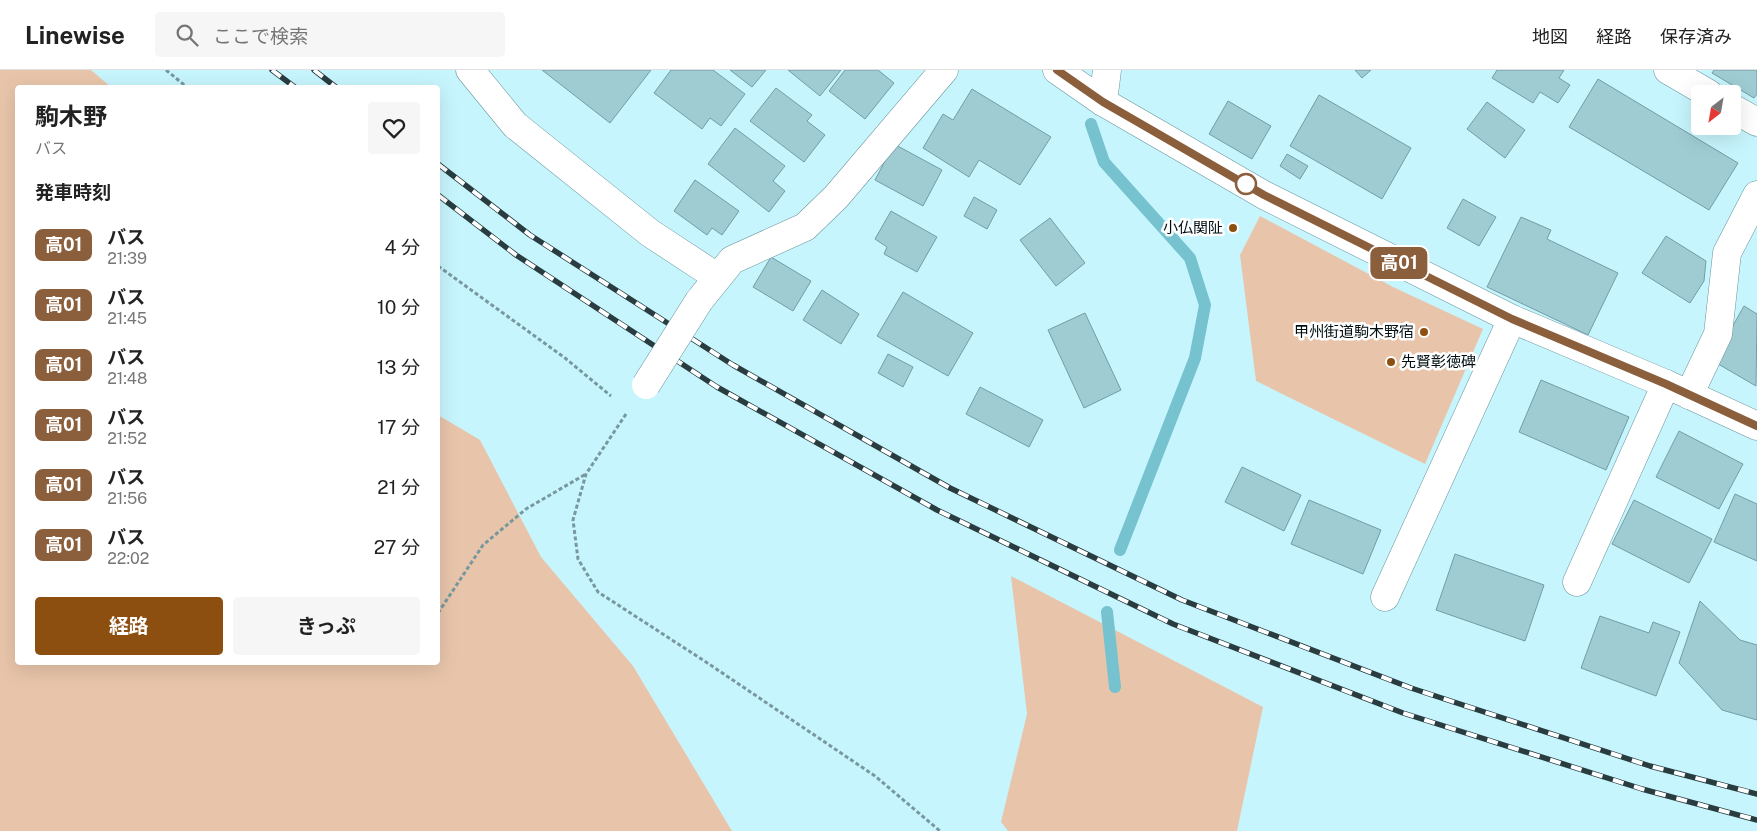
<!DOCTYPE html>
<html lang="ja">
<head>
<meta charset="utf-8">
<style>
	:root { --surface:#fff; --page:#f6f6f6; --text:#222; --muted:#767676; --line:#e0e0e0; --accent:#8c4f10 }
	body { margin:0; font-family:"Public Sans","Noto Sans JP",sans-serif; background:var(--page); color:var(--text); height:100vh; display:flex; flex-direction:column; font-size:19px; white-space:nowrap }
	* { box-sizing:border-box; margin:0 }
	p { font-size:16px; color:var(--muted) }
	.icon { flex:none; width:28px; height:28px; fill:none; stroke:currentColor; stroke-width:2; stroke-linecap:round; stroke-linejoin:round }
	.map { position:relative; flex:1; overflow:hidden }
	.sheet { position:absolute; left:15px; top:15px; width:425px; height:580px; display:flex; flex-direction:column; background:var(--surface); border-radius:5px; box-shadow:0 5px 20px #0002 }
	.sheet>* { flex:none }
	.badge { padding:0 10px; border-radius:8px; font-size:18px; line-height:32px }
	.needle { width:32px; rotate:211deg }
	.buttons { position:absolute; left:1691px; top:15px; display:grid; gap:10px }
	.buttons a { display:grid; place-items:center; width:50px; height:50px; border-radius:5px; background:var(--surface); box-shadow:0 5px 20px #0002; font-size:25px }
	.map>.badge { position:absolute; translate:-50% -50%; box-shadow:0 0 0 2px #fff }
	h2 { padding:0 20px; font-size:19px; line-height:45px }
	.round { display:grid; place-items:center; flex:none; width:52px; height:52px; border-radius:5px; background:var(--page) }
	.summary { display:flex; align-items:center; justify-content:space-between; height:85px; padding:0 20px }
	h1 { font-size:24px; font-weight:700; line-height:38px }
	.primary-button { display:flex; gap:10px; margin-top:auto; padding:10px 20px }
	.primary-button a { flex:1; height:58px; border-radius:5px; background:var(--accent); color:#fff; font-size:20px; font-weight:700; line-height:58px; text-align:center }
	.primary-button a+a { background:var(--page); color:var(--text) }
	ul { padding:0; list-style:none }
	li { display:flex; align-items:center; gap:15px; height:60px; padding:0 20px }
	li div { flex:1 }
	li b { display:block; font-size:19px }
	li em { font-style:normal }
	li .badge { min-width:55px; font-weight:700; text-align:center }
	header { display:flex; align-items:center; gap:30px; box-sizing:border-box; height:70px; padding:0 25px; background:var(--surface); border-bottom:1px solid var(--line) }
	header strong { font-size:24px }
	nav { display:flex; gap:28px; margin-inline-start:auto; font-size:18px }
	.search { width:350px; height:45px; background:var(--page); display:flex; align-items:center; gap:12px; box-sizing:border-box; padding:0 18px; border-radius:5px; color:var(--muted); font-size:19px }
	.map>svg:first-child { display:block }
	.green { fill:#e8c5aa }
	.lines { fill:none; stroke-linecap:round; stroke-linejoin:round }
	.stream { stroke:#76c2cf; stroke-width:12 }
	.building { fill:#9fccd3; stroke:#729da4 }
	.minor-casing { stroke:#69949b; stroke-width:29 }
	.major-casing { stroke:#69949b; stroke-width:29 }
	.path { stroke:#77989e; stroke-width:3; stroke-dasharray:4 2.5; stroke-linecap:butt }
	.minor { stroke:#fff; stroke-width:28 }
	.major { stroke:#fff; stroke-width:28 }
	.rail-casing { stroke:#293d41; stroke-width:5.5 }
	.rail { stroke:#fff; stroke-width:4; stroke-dasharray:11; stroke-linecap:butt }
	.minor-bridge-casing { stroke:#69949b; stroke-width:29; stroke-linecap:butt }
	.minor-bridge { stroke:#fff; stroke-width:28 }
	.line-casing { stroke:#fff; stroke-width:11 }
	.line { stroke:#8b5e3c; stroke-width:8 }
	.stop-dot { fill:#fff; stroke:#8b5e3c; stroke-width:2.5 }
	.poi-dot { fill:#8c4f10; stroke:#fff; stroke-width:2 }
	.labels { text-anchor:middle; stroke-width:5; stroke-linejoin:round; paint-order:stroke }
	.poi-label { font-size:15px; fill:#010f12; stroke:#fff; text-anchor:end }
</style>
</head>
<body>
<header>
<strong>Linewise</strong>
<div class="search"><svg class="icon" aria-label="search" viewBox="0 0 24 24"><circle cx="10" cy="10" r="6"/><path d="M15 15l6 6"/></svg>ここで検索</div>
<nav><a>地図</a><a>経路</a><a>保存済み</a></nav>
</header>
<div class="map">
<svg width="1757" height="761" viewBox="0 0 1757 761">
	<rect width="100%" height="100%" fill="#c7f5fd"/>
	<path class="green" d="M0,0H91L111,17L18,18V214L15,218L18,221V592H438V345L480,370L541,487L633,596L732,761H0Z
		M1260,146L1393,217L1483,259L1425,394L1256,311L1240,185Z
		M1011,506L1263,637L1237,761H1008L1001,752L1027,644Z"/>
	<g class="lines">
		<path class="stream" d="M1091,54L1104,92L1190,188L1205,235L1195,288L1120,480
			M1107,542L1115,617"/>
	</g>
	<path class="building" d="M542,0H651L610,53Z
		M671,0H713L745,24L721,56L710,48L702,59L654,23Z
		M730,0H766L752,17Z
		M788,0H841L820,26Z
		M845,0H878L894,13L865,49L829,21Z
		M1355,0H1371L1362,8Z
		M1497,0H1564L1559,8L1570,15L1558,33L1540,22L1533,33L1492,8Z
		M1714,0H1757V24L1754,28L1712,3Z
		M1598,9L1738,93L1709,140L1569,57Z
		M776,18L812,45L807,51L825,65L804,92L750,51Z
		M972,19L1051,67L1020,115L979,90L969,107L923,78L943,44L953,50Z
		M1319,25L1411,78L1382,129L1290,76Z
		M1228,31L1271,56L1252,89L1209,64Z
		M1487,32L1525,60L1505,88L1467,59Z
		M735,58L785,96L773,111L785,121L769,142L708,94Z
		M894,74L942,100L923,136L875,110Z
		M1287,84L1308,96L1300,109L1280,96Z
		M695,110L739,141L722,165L712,158L707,165L674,141Z
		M974,127L997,140L987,159L964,146Z
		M1463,129L1496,147L1479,176L1447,158Z
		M891,141L937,167L917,202L884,184L887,177L875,169Z
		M1521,147L1551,160L1547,169L1618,203L1588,265L1487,217Z
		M1050,148L1085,193L1056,216L1020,170Z
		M1666,166L1706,191L1704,211L1690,233L1642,203Z
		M771,187L811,211L793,241L753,217Z
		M822,220L859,244L841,274L803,250Z
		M903,222L973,263L948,306L877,266Z
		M1744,236L1757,244L1756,316L1713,291Z
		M1085,243L1121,320L1084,338L1048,260Z
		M888,284L913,297L903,317L878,303Z
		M1541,310L1629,347L1606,400L1519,362Z
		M980,317L1043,350L1029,377L966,344Z
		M1679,361L1743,394L1719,439L1656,407Z
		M1242,397L1301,425L1284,461L1225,432Z
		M1735,424L1757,434V491L1714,472Z
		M1309,430L1381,460L1363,504L1291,474Z
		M1634,430L1712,469L1689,513L1612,474Z
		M1455,484L1544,515L1525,571L1436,540Z
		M1700,531L1740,570L1757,575V650L1722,640L1679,593Z
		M1600,546L1649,563L1653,552L1680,562L1656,626L1581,598Z"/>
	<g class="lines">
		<g class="minor-casing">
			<path id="minor" d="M470,0L515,55L650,163L717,207
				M1668,0L1709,24
				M1103,32L1107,0
				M1732,38L1757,52
				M699,231L732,190L805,157L836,127L944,0
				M1689,325L1718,264L1727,183L1757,125
				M1577,512L1666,314
				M1385,527L1512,249"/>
		</g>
		<g class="major-casing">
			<path id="major" d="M1057,0L1103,32L1264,125L1512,249L1666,314L1757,356"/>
		</g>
		<path class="path" d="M166,0L188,18
			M438,196L565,288L611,326
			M626,344L586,404L573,450L578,489L598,522L706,592L875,706L940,761
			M438,543L483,475L526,439L586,404"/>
		<use href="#minor" class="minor"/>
		<use href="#major" class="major"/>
		<g class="rail-casing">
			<path id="rail" d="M272,0L296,18
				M314,0L337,18
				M438,94L530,165L733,295L950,418L1182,530L1411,618L1650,696L1757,724
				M438,125L516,185L717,317L937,440L1173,554L1403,643L1642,719L1757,750"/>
		</g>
		<use href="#rail" class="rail"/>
		<g class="minor-bridge-casing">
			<path id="minor-bridge" d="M646,315L699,231"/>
		</g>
		<use href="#minor-bridge" class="minor-bridge"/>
	</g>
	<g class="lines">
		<g class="line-casing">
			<path id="line" d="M1057,0L1103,32L1264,125L1512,249L1666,314L1757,356"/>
		</g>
		<use href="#line" class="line"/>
	</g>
	<circle class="stop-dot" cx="1246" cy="114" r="10"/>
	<g class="poi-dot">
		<circle cx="1233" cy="158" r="5"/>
		<circle cx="1424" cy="262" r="5"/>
		<circle cx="1391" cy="292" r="5"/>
	</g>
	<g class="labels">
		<g class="poi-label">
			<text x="1223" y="163">小仏関阯</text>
			<text x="1414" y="267">甲州街道駒木野宿</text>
			<text x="1401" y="297" text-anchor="start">先賢彰徳碑</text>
		</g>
	</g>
</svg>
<div class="buttons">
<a><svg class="needle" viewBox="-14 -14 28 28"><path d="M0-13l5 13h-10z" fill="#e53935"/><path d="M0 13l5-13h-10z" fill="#767676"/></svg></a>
</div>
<b class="badge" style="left:1399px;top:193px;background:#8b5e3c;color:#fff">高01</b>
<section class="sheet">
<div class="summary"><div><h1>駒木野</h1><p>バス</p></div><a class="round"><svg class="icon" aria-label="heart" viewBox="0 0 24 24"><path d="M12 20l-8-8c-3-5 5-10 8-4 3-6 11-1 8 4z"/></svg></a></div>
<h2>発車時刻</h2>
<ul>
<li><span class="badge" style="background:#8b5e3c;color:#fff">高01</span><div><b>バス</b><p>21:39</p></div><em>4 分</em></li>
<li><span class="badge" style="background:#8b5e3c;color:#fff">高01</span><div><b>バス</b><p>21:45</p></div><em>10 分</em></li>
<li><span class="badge" style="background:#8b5e3c;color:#fff">高01</span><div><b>バス</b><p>21:48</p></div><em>13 分</em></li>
<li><span class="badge" style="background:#8b5e3c;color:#fff">高01</span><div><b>バス</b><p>21:52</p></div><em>17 分</em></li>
<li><span class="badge" style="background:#8b5e3c;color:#fff">高01</span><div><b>バス</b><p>21:56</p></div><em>21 分</em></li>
<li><span class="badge" style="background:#8b5e3c;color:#fff">高01</span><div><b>バス</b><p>22:02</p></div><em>27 分</em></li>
</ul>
<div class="primary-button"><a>経路</a><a>きっぷ</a></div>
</section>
</div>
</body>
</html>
